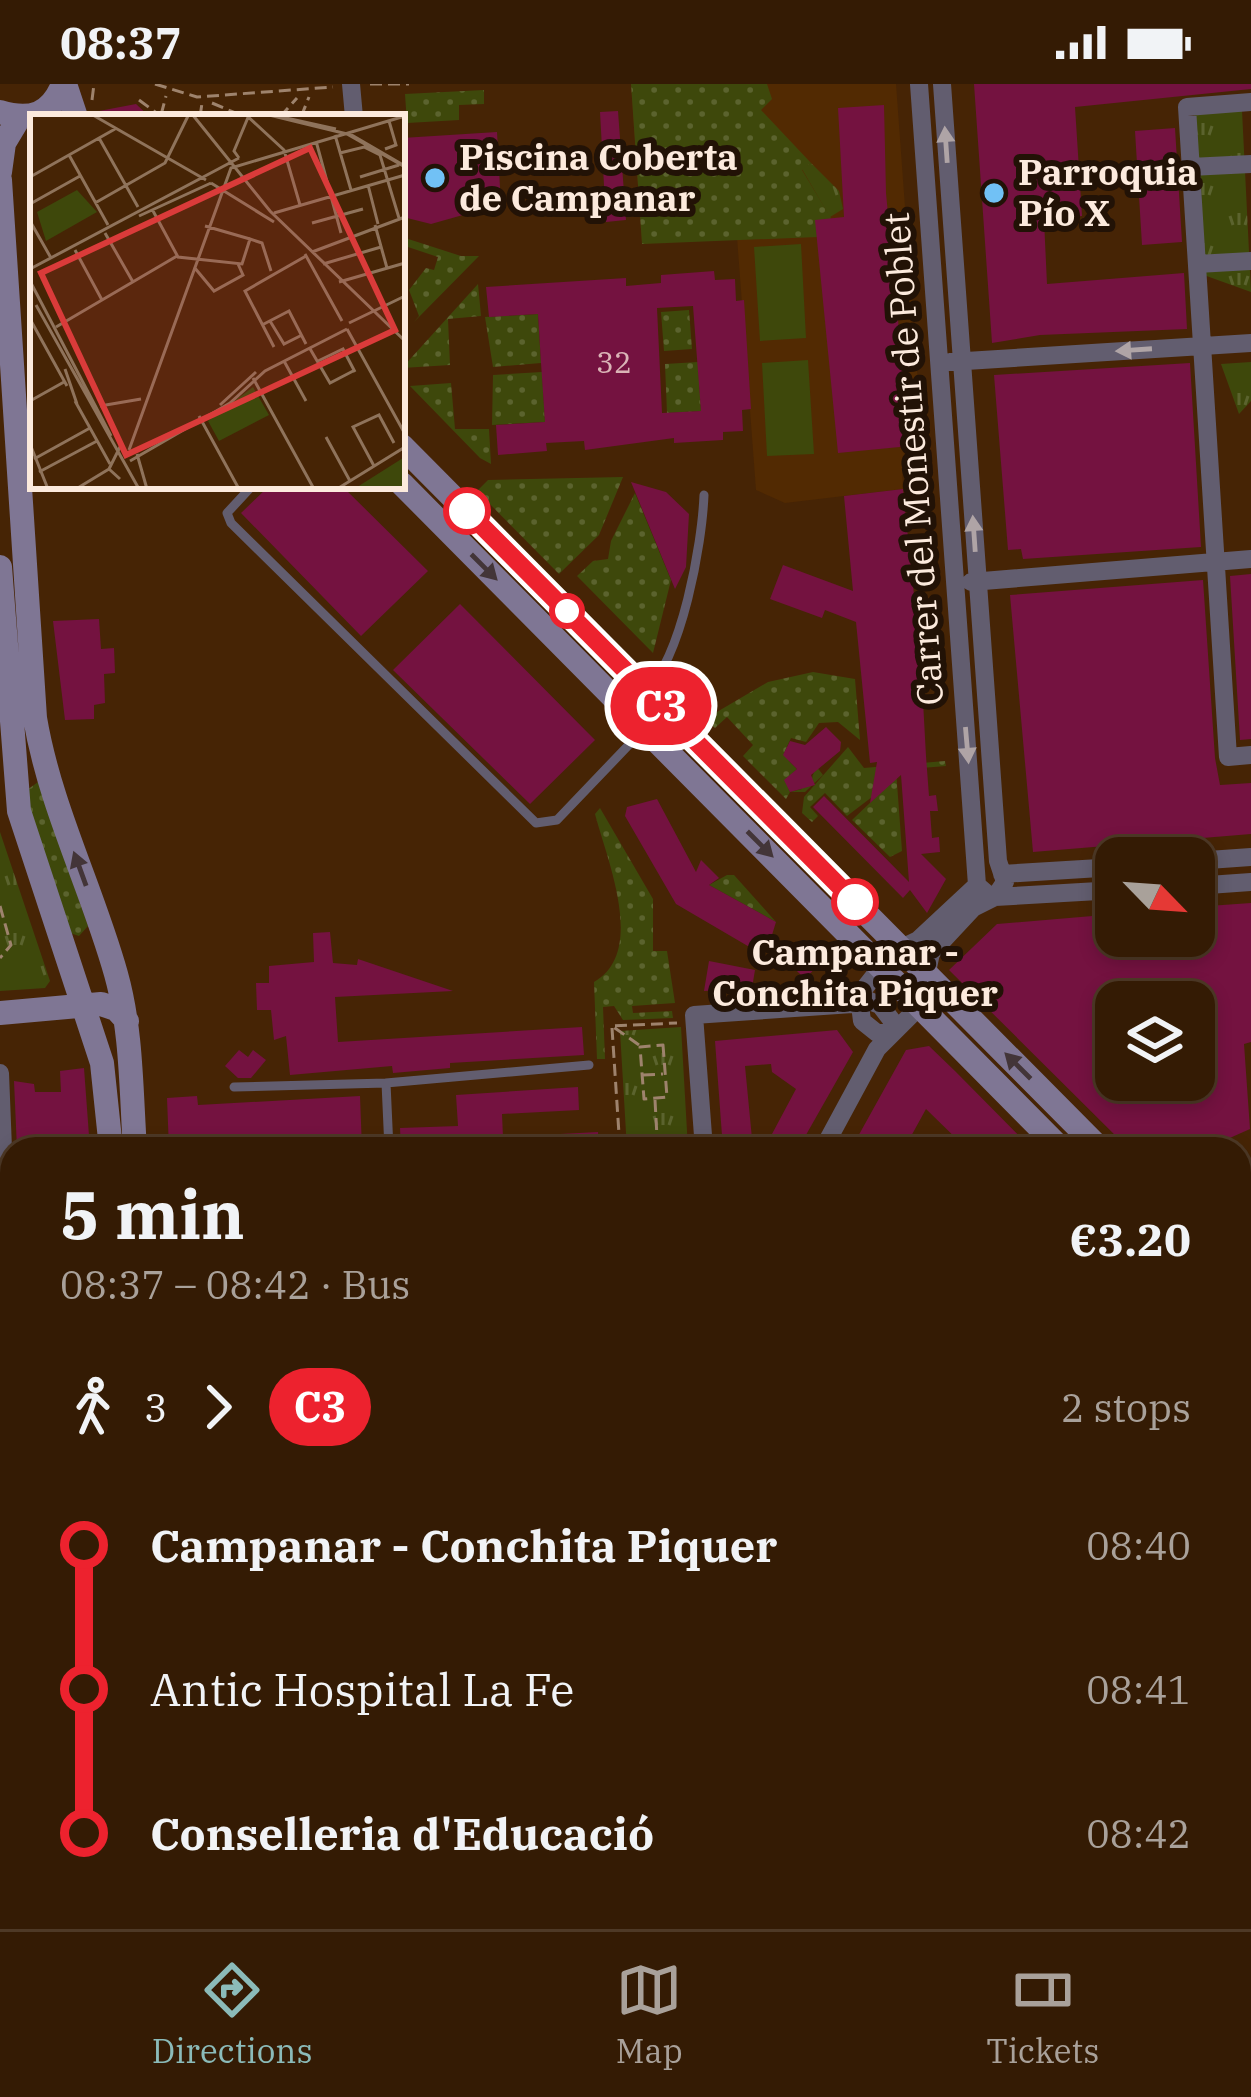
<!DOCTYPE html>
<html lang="en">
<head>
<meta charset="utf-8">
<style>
	:root { --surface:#341b04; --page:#3c240e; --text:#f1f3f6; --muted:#a9a19a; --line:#4e3926; --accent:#8bbbb9 }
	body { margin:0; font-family:"IBM Plex Serif",serif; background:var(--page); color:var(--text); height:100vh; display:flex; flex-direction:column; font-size:45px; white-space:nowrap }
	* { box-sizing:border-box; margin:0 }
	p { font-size:39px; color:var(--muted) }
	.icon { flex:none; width:66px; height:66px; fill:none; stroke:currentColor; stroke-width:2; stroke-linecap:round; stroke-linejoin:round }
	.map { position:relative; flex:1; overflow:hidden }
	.drawer { position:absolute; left:0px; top:1053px; width:1251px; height:792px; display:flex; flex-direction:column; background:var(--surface); border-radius:36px 36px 0 0; box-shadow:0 6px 18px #0003,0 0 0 3px var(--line) }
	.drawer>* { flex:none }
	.badge { padding:0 24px; border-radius:39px; font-size:42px; line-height:78px }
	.needle { width:78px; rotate:115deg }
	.buttons { position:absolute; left:1095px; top:753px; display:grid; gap:24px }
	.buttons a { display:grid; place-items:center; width:120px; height:120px; border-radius:24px; background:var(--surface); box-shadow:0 6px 18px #0003,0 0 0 3px var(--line); font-size:60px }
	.map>.badge { position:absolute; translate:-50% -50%; box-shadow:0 0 0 6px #fff }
	.legs { display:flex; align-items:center; gap:18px; height:132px; padding:0 60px; font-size:39px }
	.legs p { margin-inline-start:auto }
	.headline { display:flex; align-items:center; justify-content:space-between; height:204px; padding:0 60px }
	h1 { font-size:66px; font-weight:700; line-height:90px }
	ul { padding:0 60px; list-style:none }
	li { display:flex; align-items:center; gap:42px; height:144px; font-size:45px }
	li i { display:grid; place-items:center; width:18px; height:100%; margin:0 15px; background:currentColor }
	li i::after { content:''; width:30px; height:30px; margin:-15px; border:9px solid; border-radius:50%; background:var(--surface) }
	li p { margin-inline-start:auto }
	li:first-child i { background:linear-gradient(#0000 50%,currentColor 0) }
	li:last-child i { background:linear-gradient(currentColor 50%,#0000 0) }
	.status { display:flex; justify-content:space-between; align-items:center; height:84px; padding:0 60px; background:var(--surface); direction:ltr }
	.status svg { height:33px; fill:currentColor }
	.menu { display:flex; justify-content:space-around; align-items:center; height:168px; border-top:3px solid var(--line); background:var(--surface); font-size:33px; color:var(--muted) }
	.menu a { display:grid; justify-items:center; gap:6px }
	.menu .on { color:var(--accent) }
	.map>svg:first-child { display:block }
	.built { fill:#522a02 }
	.grass { fill:url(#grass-dots) }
	.park { fill:url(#park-tufts) }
	.garden { fill:#3e480b }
	.building { fill:#741240; fill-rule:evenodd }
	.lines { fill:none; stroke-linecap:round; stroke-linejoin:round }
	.path { stroke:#9e836d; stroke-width:3; stroke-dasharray:12 6; stroke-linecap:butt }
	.lane { stroke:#625d6f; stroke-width:9 }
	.street { stroke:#625d6f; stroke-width:18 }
	.secondary { stroke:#7f7694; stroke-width:24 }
	.oneway { fill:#afa4a6 }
	.oneway2 { fill:#433538 }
	.line-1-casing { stroke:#fff; stroke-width:27 }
	.line-1 { stroke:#ed222e; stroke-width:18 }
	.poi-dot { fill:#71c1f5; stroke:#221206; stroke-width:4.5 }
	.stop-1-dot { fill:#fff; stroke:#ed222e; stroke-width:6 }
	.labels { text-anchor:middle; stroke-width:12; stroke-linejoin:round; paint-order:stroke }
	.number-label { font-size:30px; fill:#dab4b6 }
	.poi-label { font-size:36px; font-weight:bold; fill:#fceadd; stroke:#221206; text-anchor:start }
	.street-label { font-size:36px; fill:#fceadd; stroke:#221206 }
	.stop-label { font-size:36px; font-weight:bold; fill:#fceadd; stroke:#221206 }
	.inset-road { fill:none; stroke:#8f735b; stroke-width:3 }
	.view { fill:#da3b3a; fill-opacity:0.15; stroke:#da3b3a; stroke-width:6 }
	.inset-edge { fill:none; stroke:#fceadd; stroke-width:6 }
</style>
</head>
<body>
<div class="status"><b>08:37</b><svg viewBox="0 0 49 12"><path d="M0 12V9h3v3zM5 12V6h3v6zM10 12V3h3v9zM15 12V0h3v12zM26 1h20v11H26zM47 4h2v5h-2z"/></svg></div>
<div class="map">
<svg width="1251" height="1845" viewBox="0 0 1251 1845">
	<defs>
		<pattern id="grass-dots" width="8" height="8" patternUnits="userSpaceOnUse" patternTransform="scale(3)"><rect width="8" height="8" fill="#3e480b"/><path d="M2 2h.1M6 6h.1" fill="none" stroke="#5b632e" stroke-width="1.8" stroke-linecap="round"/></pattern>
		<pattern id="park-tufts" width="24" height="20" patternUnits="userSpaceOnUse" patternTransform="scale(3)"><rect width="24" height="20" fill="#3e480b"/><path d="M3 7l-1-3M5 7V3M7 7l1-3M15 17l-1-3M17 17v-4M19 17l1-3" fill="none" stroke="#5b632e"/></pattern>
	</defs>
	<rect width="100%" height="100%" fill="#462405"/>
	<path class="built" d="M631,0H896L924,382L902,385L903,405L785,419L756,406L737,153L642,160Z"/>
	<path class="grass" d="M631,0H767L772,15L761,26L811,79L802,86L831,134L817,153L642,160Z
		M484,6V20L459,21V36L407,39L405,10Z
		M402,153L461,172H479L414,238L419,232L409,206L426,184L434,186L438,173L402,161Z
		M478,200L481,232L448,235L450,281L402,284Z
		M689,226L692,265L664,267L661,228Z
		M538,230L541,279L493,283L485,233Z
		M698,278L701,327L667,329L665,280Z
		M542,288L545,338L492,341L493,291Z
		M451,299L455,345H489L491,380L480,374L410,302Z
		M623,393L599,451L559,490L477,407L488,396Z
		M635,409L671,496L653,569L577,492L593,477L608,475L611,457Z
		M813,588L855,595L860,656L838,638L819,639L806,658L791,654L784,669L792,672L789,677L797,685L785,696L790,708L802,705L800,698L812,694L816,682L823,691L805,708H790L786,715L743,672L753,661L727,633L715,644L705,635L768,598Z
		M848,663L864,684L945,677L946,682L896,686L902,767L890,773L852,736L893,697L847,732L825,709L810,723L818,732L812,738L802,729L804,713Z
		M38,698L88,842L79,852L70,849L33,743L27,706Z
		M600,724L653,815V867H667L675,919L632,922L633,929L672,927L673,934L623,936L614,922L603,923L605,975H597L594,898C647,868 607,776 595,730Z
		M727,791H734L776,838L709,801Z"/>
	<path class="park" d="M1194,26L1242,27L1251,208L1201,190Z
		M811,79L839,107L843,125L830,133L802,85Z
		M1251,278V317L1239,330L1221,280Z
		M0,748L50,897L45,904L0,907Z
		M681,943L688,1065H627L620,947Z"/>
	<path class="garden" d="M801,160L806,254L760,257L754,163Z
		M808,276L814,370L767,372L762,279Z"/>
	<path class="building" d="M974,0H1251V5L1075,23L1082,132L1044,136L1047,200L1184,189L1187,245L1040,251L992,259Z
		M136,20L150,33H99V27Z
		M884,21L886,109L910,362L838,369L815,136L844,133L838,24Z
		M618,27L626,136L606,138L600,28Z
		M1175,44L1182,158L1142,161L1135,47Z
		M497,48L501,122L469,124L470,129L431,140L407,134L402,128V54Z
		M714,187L715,196L735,195L736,217L744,216L751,325L742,326L743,347L723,348V356L674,359V354L585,366L584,357L546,359L547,367L498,371L496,341L545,338L541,279L538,230L489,233L486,203L626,194V202L661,199V191ZM693,222L701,327L662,329L657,224Z
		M1190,279L1201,463L1023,475L1021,465L1008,466L994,291Z
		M631,398L666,408L689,430L686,483L675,505Z
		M269,402H342L428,487L361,552L241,429Z
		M903,405L917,540L924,543L926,564L920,562L926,672L929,712L936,711L938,727H930L932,754L939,753L940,768L921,770L946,795L927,829L910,806L903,814L813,723L824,712L909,798L901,691L870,719L877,678L870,679L856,538L825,526L822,534L770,515L783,481L853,507L844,412Z
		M1251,490V655L1240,656L1230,492Z
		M1203,496L1215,674L1220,701L1251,699V750L1033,768L1010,511Z
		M460,520L595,656L530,720L393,586Z
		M99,535L101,565L114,564L115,589L104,590L105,619L94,621V635L65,636L53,537Z
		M826,643L841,658L840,667L811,691L815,701L790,708L784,696L797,685L783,671L790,657L805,661Z
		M657,715L696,788L701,776L719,794L709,801L776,838L767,867L759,863L758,868L676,820L625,732L627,723Z
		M1251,819V958L1244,960L1250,1045L1205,1065H1129L949,886L997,840L1116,830V852H1194V823ZM1116,918H1194V996H1116Z
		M330,848L333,879L357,881L358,875L453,907L335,913L338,958L582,943L584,971L450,979V984L393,989L392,982L290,991L286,952L274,956L271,926H257L256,899H269V882L314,878L313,849Z
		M821,857L847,883L837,894L821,878L805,895L794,884Z
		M709,877L755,886L752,904L704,907Z
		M837,946L853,968L798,1065H764L796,1005L772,988L771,980L745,982L753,1065H723L715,957Z
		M929,962L955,987L1032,1065H967L926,1025L904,1065H851L906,966Z
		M239,966L248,973L253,966L266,976L251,994H238L225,982Z
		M84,984L90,1065H17L14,997L34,1000L35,1008H61L60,987Z
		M578,1003L579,1026L502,1030L503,1053L598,1048L599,1065H401L400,1044L458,1042L456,1011Z
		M197,1012L198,1021L360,1012L362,1065H169L167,1014Z
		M1239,1094L1251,1105V1190L1239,1177Z
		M12,1167V1244L0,1245V1168Z
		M1239,1274L1251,1286V1378L1239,1380Z
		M12,1392V1486H2L0,1393Z
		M1239,1604L1251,1606V1673L1239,1671Z
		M0,1613H12V1802L0,1807Z
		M87,1833H143L144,1845H59Z
		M218,1833H355L348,1845H195Z
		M595,1833H644L642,1845L594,1840Z
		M1042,1833H1120L1119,1845H1073L1042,1840Z"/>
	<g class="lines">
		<path class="path" d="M155,0L197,13L333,3
			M370,0H409
			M92,16L94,0
			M139,16L162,33
			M212,19L245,33
			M161,31L166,12
			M200,33L202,19
			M280,33L297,14
			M301,33L309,13
			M0,822L11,861L0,874
			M612,944L620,1065
			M639,961L612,942L677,939
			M663,961L667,1013L644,1015L640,963Z
			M643,991L663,990
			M655,1016L657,1053
			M621,1065L657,1053L686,1058
			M0,1565H12"/>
		<path class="lane" d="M252,402L227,429L231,439L536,739L557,736L644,645
			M646,607C682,573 702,461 704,411
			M234,1003L386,999
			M389,1065L386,999L589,981"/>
		<path class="street" d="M351,0L354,33
			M919,0L977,801L992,814
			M942,0L998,777L1005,798L995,813
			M1251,18L1187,23L1228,673L1251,671
			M1190,83L1251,80
			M1197,180L1251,177
			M950,278L1251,259
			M971,498L1251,475
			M1194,777L1251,773
			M1002,790L1116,783
			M1194,802L1251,798
			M859,913L880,921L893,938L890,949H877L862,937Z
			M0,989L6,1140
			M704,1065L694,931L852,920L893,868L918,856L977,801
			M823,1065L877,965L920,922L931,869L973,824L995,813L1116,806
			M0,1331L12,1330
			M0,1376L12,1375
			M0,1507L12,1506
			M1239,1685L1251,1687
			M1239,1786L1251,1787
			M881,1833L951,1845
			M391,1845L392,1833
			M525,1845L527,1833
			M669,1845L671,1833
			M789,1845L791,1833
			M1132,1845L1134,1833"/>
		<path class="secondary" d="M65,0L76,33
			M0,28C30,37 51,31 63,0
			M0,88L4,59L19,34
			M0,96L35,634C50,723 92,804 116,890C132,947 131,1007 135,1065
			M402,362L1100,1065
			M402,400L1061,1065
			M0,483L19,727L102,979L111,1065
			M0,929L101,920L116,925L127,937
			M1239,1202L1251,1209
			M1239,1241L1251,1252
			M1239,1397L1251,1394
			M0,1587L12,1586
			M167,1833L171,1845
			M0,1837L12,1832"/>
	</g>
	<defs><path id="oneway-solid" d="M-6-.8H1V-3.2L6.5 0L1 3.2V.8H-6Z" transform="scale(3)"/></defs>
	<g class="oneway">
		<use href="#oneway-solid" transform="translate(946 61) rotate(-94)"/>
		<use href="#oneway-solid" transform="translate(1134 266) rotate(176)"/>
		<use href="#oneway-solid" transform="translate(974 450) rotate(-94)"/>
		<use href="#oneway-solid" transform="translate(967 661) rotate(85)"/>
	</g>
	<g class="oneway2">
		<use href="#oneway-solid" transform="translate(484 483) rotate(45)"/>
		<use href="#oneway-solid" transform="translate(760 760) rotate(45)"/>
		<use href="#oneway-solid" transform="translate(80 785) rotate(-110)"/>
		<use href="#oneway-solid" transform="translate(1018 982) rotate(-135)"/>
	</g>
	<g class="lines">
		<g class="line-1-casing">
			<path id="line-1" d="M467,427L855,818"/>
		</g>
		<use href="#line-1" class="line-1"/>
	</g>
	<g class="poi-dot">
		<circle cx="435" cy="94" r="12"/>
		<circle cx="994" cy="109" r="12"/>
	</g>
	<g class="stop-1-dot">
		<circle cx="467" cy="427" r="21"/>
		<circle cx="567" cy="527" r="15"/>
		<circle cx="855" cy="818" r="21"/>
	</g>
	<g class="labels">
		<g class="number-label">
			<text x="614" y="289">32</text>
		</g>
		<g class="poi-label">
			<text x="459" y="86">Piscina Coberta<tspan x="459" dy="41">de Campanar</tspan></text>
			<text x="1018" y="101">Parroquia<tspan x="1018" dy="41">Pío X</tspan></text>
		</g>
		<g class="street-label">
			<text transform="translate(913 375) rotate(-94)" y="13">Carrer del Monestir de Poblet</text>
		</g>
		<g class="stop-label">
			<text x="855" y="881">Campanar -<tspan x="855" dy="41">Conchita Piquer</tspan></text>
		</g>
	</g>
	<g transform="translate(30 30)">
		<rect width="375" height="375" fill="#462405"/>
		<path d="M47,76L67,98L16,127L7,98ZM223,273L239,301L189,327L178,307ZM375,343V375H324L373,344Z" fill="#3e480b"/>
		<path class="inset-road" d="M61,0L176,66M162,0L240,97L375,227M215,0L254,36L270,91M235,0L317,20L375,53M238,0L306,15M320,20L375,52M305,21L321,76M69,24L108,93M286,27L311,119M355,35L366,31L359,7M310,39L334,33L350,41L369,104M39,41L78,111M209,44L204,37L219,1M0,63L85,15M330,63L369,51M181,69L244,108M338,71L348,110M65,89L135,49L159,0M0,90L50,62M122,95L148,143L212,150L220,125L232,129L241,157M244,99L375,61M109,102L181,69M0,107L21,144M282,109L333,95M345,111L357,154M175,112L220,125M75,119L103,168M45,136L72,186M282,138L375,103M275,140L312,207M293,150L351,133M164,153L184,177L213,161L208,150M0,155L209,44M309,168L375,149M1,169L81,322M6,191L109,375M0,205L37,272M240,207L254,230L272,221M319,209L375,182M232,211L259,197L276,230M26,213L147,142M317,215L375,320M244,233L215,177L276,142M279,233L300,269L325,256M254,247L276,287M288,247L313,235L325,258M35,255L47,290M223,264L284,375M0,287L34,268M45,287L80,350M190,291L226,258M70,292L111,285M169,302L209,375M296,323L320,367M0,330L18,375M90,333L79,355L90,365M99,336L201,54L375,2M107,340L117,375M4,345L60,314M100,347L200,289L235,257L317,215M344,352L323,313L349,301L364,329M9,358L67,327M46,375L79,355M307,375L375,333"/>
		<path class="view" d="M280,34L365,216L96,341L11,159Z"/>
		<rect width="375" height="375" class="inset-edge"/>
	</g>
</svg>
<div class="buttons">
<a><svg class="needle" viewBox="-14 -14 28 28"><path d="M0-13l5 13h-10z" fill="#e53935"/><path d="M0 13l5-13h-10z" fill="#a9a19a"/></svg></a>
<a><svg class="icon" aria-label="layers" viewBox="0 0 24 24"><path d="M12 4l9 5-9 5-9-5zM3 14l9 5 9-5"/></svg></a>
</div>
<b class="badge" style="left:661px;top:622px;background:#ed222e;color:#fff">C3</b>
<section class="drawer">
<div class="headline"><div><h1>5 min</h1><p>08:37 – 08:42 · Bus</p></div><b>€3.20</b></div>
<div class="legs"><svg class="icon" aria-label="walk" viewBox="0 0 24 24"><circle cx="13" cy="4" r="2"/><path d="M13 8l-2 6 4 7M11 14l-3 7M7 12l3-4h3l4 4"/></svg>3<svg class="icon" aria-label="forward" viewBox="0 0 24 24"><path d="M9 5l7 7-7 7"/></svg><b class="badge" style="background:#ed222e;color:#fff">C3</b><p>2 stops</p></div>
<ul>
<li><i style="color:#ed222e"></i><b>Campanar - Conchita Piquer</b><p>08:40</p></li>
<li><i style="color:#ed222e"></i><span>Antic Hospital La Fe</span><p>08:41</p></li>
<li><i style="color:#ed222e"></i><b>Conselleria d'Educació</b><p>08:42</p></li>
</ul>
</section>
</div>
<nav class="menu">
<a class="on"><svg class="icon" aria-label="directions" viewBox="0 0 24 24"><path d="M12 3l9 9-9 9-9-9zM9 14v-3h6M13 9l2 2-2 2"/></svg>Directions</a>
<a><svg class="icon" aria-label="map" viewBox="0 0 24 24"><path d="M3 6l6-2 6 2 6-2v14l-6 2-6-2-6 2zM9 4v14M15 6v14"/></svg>Map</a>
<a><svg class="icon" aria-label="tickets" viewBox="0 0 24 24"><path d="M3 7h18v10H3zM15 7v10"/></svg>Tickets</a>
</nav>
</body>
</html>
